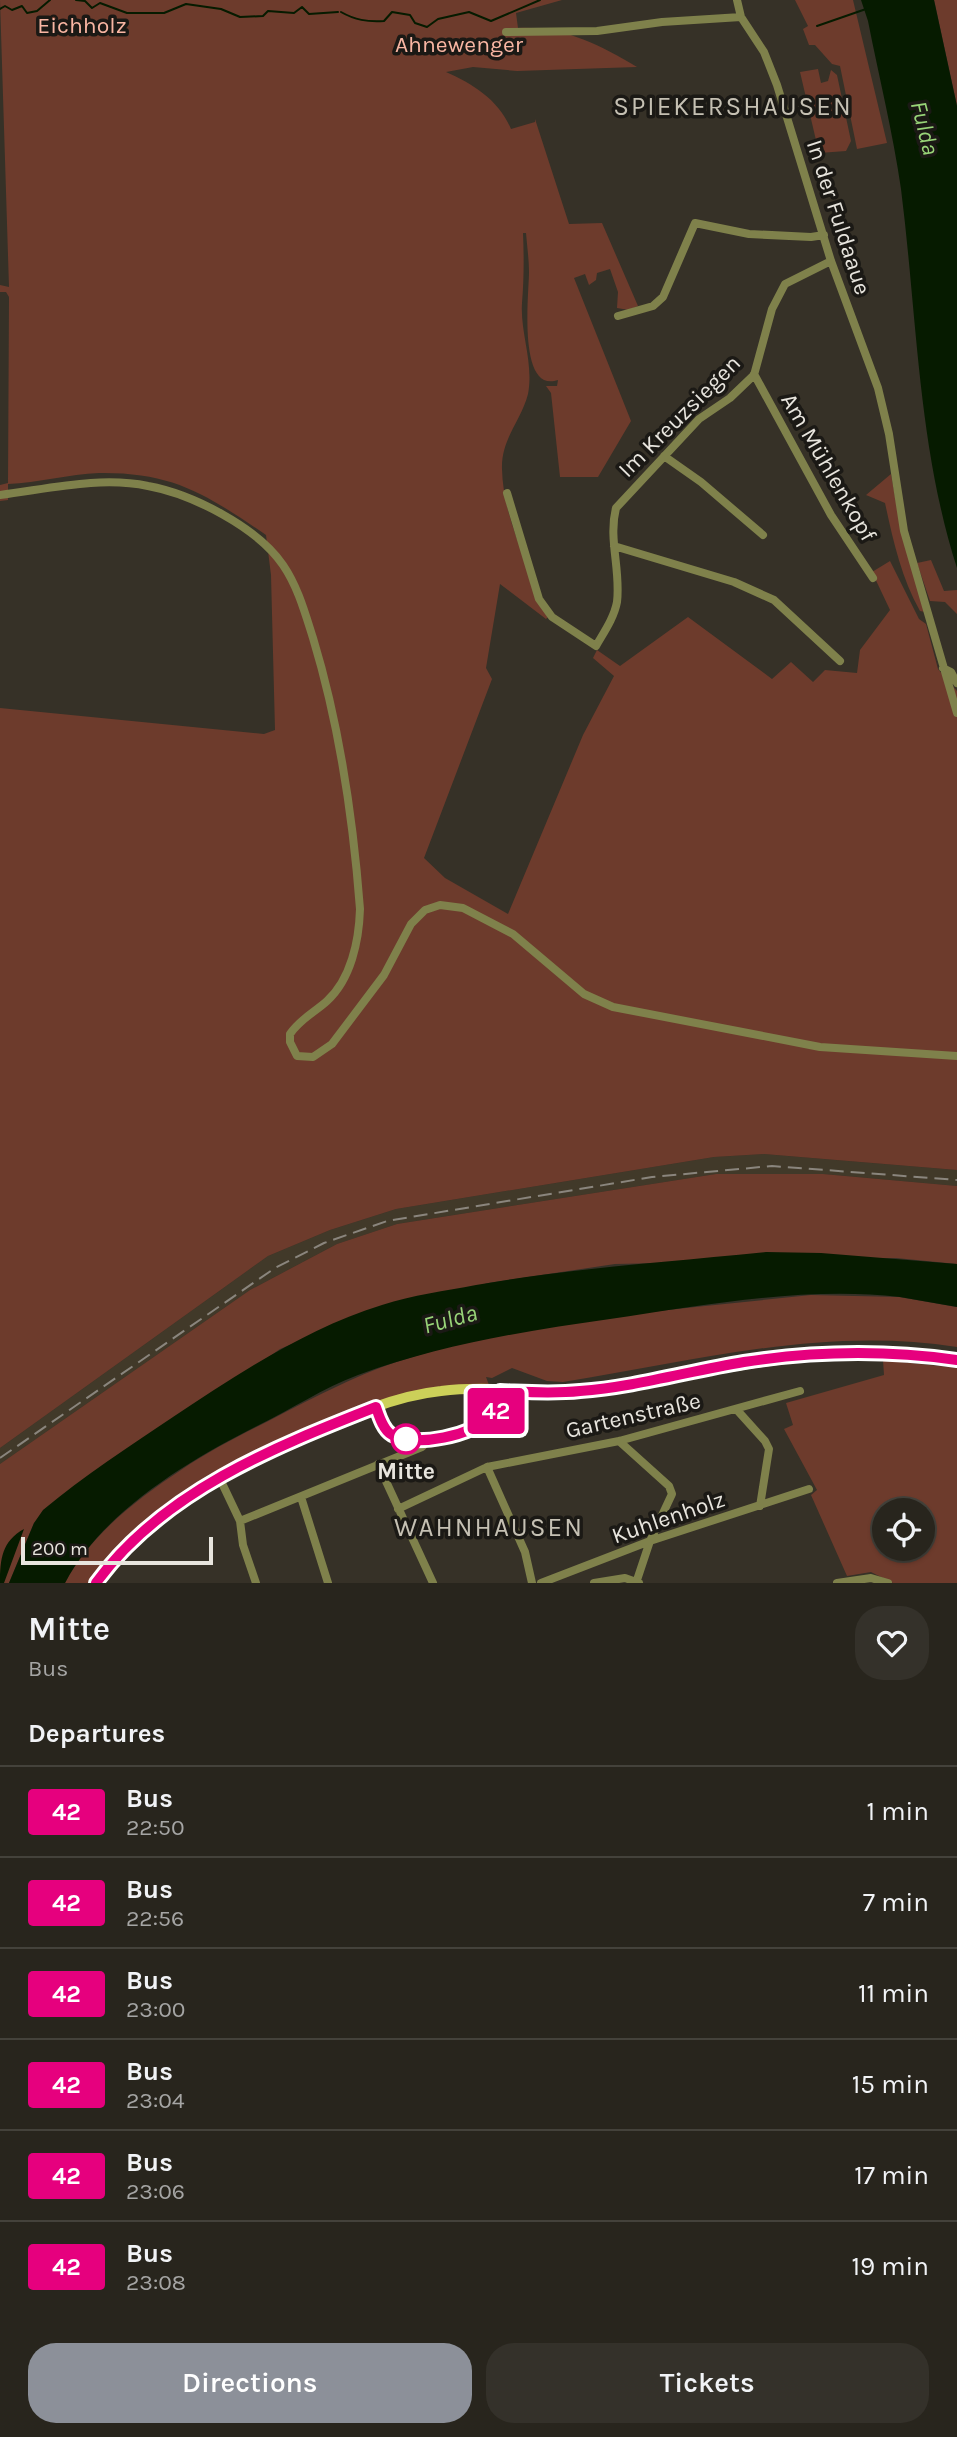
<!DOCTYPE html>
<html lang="en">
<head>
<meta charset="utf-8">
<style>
	:root { --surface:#28251d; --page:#34312a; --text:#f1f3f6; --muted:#a5a5a4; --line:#44423b; --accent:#8c9099 }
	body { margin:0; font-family:Karla,sans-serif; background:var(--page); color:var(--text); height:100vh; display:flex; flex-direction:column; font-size:26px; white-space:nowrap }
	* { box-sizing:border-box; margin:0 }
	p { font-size:23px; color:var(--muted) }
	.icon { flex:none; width:38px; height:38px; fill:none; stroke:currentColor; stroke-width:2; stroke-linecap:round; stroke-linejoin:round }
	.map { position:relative; height:1583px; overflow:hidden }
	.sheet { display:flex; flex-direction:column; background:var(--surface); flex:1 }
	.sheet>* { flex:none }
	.badge { padding:0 14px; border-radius:5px; font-size:24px; line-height:46px }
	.controls { position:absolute; left:872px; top:1498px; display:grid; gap:14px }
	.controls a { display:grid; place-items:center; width:63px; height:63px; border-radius:50%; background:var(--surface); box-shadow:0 2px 5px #0004,0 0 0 2px var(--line); font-size:35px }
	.scale { position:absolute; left:21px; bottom:18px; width:192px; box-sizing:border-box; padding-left:7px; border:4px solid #e8e5de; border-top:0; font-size:19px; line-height:24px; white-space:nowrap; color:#e8e5de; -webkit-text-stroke:5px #1b1915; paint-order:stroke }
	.map>.badge { position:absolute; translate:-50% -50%; box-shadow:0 0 0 4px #fff }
	h2 { padding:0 28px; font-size:26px; line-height:63px }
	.round { display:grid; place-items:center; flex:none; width:74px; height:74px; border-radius:28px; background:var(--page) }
	.summary { display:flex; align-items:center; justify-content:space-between; height:119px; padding:0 28px }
	h1 { font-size:33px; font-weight:600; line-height:52px }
	.action { display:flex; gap:14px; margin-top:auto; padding:14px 28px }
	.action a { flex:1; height:80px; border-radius:28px; background:var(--accent); color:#fff; font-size:28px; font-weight:600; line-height:80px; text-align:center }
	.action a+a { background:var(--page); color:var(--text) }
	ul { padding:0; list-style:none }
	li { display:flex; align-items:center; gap:21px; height:91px; padding:0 28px; border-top:2px solid var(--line) }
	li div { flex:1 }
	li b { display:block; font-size:26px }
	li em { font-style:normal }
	li .badge { min-width:77px; font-weight:700; text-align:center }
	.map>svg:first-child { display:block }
	.built { fill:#413929 }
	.green { fill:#6d3b2c; fill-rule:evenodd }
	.water { fill:#061b00 }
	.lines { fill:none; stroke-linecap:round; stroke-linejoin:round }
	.stream { stroke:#061b00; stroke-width:2 }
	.minor { stroke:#7f814b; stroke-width:8 }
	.major { stroke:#ccd059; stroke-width:10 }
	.rail { stroke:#8a857d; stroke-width:2; stroke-dasharray:14 7; stroke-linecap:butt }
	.line-casing { stroke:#fff; stroke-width:16 }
	.line { stroke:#e6007e; stroke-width:10 }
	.stop-dot { fill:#fff; stroke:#e6007e; stroke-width:3.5 }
	.labels { text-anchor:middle; stroke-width:7; stroke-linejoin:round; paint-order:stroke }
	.park-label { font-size:23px; fill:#f9b6a3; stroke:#1b1915 }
	.street-label { font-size:23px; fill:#e8e5de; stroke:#1b1915 }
	.stop-label { font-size:23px; font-weight:bold; fill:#e8e5de; stroke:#1b1915 }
	.water-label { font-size:24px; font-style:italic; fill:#98d478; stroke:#1b1915 }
	.quarter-label { font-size:26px; letter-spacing:2px; fill:#c5c0b3; stroke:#1b1915 }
</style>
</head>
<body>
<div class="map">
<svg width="957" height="1583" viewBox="0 0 957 1583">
	<rect width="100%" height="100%" fill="#363127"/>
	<path class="built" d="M764,1154L957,1170V1186L823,1174H716L397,1224L337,1244L250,1290L0,1464V1448L268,1256L330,1230L396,1209L714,1157Z"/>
	<path class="green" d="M0,0H562L516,13L518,28C563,26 600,45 637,67L517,71L473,67L446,72C473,84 499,100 511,129L535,122V119L569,224L602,223L638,306L629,310L617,308L618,292L610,269L597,273L596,280L589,285L585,274L574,278L631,421L598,477H560L551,393L546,386H557L558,380C517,394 529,293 529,272C529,259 527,246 526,233H523C524,257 524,279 522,303C520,333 534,363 528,394C521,421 501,439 502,469C503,519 531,571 548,617L546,619L500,584L486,668L492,679L424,858L445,878L508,914L583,735L614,676L593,658L597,650L620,666L688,617L772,679L791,662L813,682L825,670L857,673L860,650L890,610L872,572L890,561L919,619L926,624L938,669L957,691V1170L764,1154L714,1157L396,1209L330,1230L268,1256L0,1448V708L264,734L275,730L271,575L266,535C207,495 174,472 99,473C69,474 38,483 8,484V500L0,501V485L8,483L9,297L6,292H0V285L9,287Z
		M795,0H853L887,143L857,149L840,66L832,64L815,45H809L803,29L808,26Z
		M934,0H957V106L935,4Z
		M818,69L821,83L828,81L831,70L837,75L851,141L846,151L819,153L800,72Z
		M891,474L902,535L925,612L920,611C901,577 893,540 885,503L866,495Z
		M931,560L944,591L957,590V614L945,602L930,601L917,563Z
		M716,1174H823L957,1186V1264L896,1258L615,1264L488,1283L302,1340L280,1349L34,1523L9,1583H0V1464L250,1290L337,1244L397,1224Z
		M811,1295L899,1297L957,1307V1347C823,1326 695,1361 563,1382L547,1381L512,1368L492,1378L486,1377L489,1385L376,1403L256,1454L167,1504L116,1551L92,1583H65C90,1535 137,1499 181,1470C213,1448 245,1433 278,1416C327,1391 366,1370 419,1355C543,1318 682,1309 811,1295Z
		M883,1360L957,1368V1583H893L871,1572L847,1576L811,1495L817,1490L784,1429L793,1425L786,1403L884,1375ZM884,1510H922V1549H884Z"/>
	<path class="water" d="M861,0H934L957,106V568C918,447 917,315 901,189C893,133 879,77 868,21Z
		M766,1252L821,1253L957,1264V1307C938,1304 919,1300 900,1297C805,1286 704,1305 610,1319C524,1331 440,1345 358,1375C323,1388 292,1409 259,1425C189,1460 102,1512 65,1583H9L34,1523L43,1510C84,1476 128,1447 173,1417C238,1374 307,1328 382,1305C413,1295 445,1291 476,1285C572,1268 668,1262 766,1252Z
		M24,1529L4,1583H0C0,1559 2,1541 24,1529Z"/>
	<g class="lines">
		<path class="stream" d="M76,0L85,1L92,8L100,3L127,13H164L186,4L221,9L240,17L263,16L268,11L294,13L302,7L309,14L338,12
			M0,9L5,6L12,10L22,6L27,13L37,11L50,0
			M341,12C355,20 367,22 384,21L392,12L410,15L415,23L427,27L438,19L469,12L491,21L540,0
			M817,26L866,9"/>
		<path class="minor" d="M737,0L741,17L764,52L777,85L831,261L878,388L889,434L904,531L957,713
			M506,32L597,31L662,22L741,17
			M618,316L653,306L663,297L695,223L749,234L811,237L824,235
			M754,374L831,515L873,578
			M664,456L701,482L763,535
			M507,493L539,599L552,617L596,646C604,632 614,618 617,602C621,570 608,539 616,508L699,419L730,398L754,375L772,309L785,284L831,261
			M0,495C48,489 100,476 148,486C192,494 257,527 283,565C298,587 305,613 313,638C340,727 353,817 360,909C359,941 351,979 327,1001C315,1012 300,1019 290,1034V1042L297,1056L313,1057L332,1044L384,975L411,924L425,910L440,905L463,908L513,934L584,994L613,1007L820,1047L957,1056
			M614,546L734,582L774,600L840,661
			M943,668L951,672L957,683
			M376,1407C379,1416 383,1430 392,1435C415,1448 474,1434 492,1416C499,1410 499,1400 500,1391
			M737,1410L765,1441L769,1449L760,1506
			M619,1441L669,1486L672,1494L650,1541L636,1583
			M378,1464L433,1583
			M487,1467L525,1552L532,1583
			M220,1479L240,1521L243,1545L256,1583
			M301,1497L328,1583
			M398,1509L487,1467L619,1441L800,1391
			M240,1521L422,1447L428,1441
			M541,1583L650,1541L809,1489
			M594,1583L625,1578L639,1583
			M837,1583L871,1578L888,1583"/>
		<path class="major" d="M96,1583C148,1512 224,1475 301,1439C346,1418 392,1396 441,1391C497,1384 554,1397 610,1388C734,1368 829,1341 957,1360"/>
		<path class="rail" d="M0,1458L275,1268L324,1243L387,1221L652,1177L772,1166L957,1180"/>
	</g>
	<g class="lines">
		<g class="line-casing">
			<path id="line" d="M96,1583C162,1492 274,1447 376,1407C379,1416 383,1430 392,1435C415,1448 474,1435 492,1416C498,1410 499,1400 500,1391C527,1392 553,1394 580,1391C635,1387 689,1371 744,1362C815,1351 886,1350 957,1360"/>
		</g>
		<use href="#line" class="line"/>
	</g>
	<circle class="stop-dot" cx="406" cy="1439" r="14"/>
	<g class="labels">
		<g class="park-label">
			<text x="82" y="33">Eichholz</text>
			<text x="459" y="52">Ahnewenger</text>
		</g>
		<g class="street-label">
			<text transform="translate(839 217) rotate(72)" y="8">In der Fuldaaue</text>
			<text transform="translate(679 416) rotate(-45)" y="8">Im Kreuzsiegen</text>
			<text transform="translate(829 467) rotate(60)" y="8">Am Mühlenkopf</text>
			<text transform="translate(633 1415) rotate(-13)" y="8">Gartenstraße</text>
			<text transform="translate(668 1517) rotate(-19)" y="8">Kuhlenholz</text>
		</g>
		<g class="stop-label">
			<text x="406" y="1479">Mitte</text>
		</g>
		<g class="water-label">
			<text transform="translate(925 128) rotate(76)" y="8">Fulda</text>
			<text transform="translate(450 1319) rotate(-15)" y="8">Fulda</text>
		</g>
		<g class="quarter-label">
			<text x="733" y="115">SPIEKERSHAUSEN</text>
			<text x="489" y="1536">WAHNHAUSEN</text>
		</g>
	</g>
</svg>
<div class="controls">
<a><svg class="icon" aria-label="locate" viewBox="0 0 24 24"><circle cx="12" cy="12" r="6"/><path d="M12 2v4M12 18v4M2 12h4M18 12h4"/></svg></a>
</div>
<div class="scale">200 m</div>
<b class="badge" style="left:496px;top:1411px;background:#e6007e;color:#fff">42</b>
</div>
<section class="sheet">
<div class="summary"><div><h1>Mitte</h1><p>Bus</p></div><a class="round"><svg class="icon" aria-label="heart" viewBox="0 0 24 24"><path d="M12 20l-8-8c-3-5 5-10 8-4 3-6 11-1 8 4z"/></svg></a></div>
<h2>Departures</h2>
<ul>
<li><span class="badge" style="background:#e6007e;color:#fff">42</span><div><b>Bus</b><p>22:50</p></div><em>1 min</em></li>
<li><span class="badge" style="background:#e6007e;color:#fff">42</span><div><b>Bus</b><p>22:56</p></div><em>7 min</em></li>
<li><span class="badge" style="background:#e6007e;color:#fff">42</span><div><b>Bus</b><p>23:00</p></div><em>11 min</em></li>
<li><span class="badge" style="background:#e6007e;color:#fff">42</span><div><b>Bus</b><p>23:04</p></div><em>15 min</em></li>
<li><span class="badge" style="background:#e6007e;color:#fff">42</span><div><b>Bus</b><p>23:06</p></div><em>17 min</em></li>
<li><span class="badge" style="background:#e6007e;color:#fff">42</span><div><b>Bus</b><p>23:08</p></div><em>19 min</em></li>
</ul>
<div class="action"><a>Directions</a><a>Tickets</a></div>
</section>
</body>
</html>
